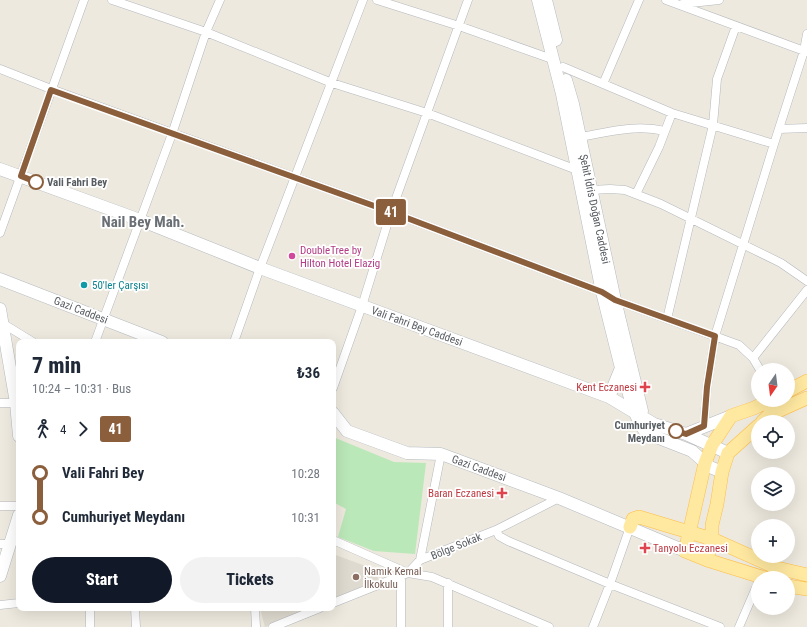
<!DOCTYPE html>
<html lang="en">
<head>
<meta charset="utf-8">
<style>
	:root { --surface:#fff; --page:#f2f2f3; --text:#1f2937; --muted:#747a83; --accent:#111827 }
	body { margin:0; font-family:"Roboto Condensed",sans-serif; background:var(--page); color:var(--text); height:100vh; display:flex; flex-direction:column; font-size:15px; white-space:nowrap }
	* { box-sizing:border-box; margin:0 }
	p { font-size:13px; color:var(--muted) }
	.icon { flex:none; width:22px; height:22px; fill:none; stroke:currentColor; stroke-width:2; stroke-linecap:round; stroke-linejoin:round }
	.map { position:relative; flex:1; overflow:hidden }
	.sheet { position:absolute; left:16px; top:339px; width:320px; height:272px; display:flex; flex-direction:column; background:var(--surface); border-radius:8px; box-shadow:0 4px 16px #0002 }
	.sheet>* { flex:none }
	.badge { padding:0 8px; border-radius:3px; font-size:14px; line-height:26px }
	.needle { width:26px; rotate:194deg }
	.tools { position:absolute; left:751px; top:363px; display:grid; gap:8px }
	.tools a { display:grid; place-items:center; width:44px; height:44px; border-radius:50%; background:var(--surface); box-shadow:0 4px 16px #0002; font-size:20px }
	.map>.badge { position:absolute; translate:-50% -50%; box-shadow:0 0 0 2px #fff }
	.legs { display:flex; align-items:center; gap:6px; height:44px; padding:0 16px; font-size:13px }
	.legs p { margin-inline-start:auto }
	.head { display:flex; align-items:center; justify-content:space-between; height:68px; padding:0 16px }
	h1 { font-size:22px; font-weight:800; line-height:30px }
	.action { display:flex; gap:8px; margin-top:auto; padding:8px 16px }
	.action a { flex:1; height:46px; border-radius:24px; background:var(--accent); color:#fff; font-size:16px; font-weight:800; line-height:46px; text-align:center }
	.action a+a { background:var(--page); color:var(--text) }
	ul { padding:0 16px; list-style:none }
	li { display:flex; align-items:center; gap:14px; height:44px; font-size:15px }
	li i { display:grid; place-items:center; width:6px; height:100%; margin:0 5px; background:currentColor }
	li i::after { content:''; width:10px; height:10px; margin:-5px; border:3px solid; border-radius:50%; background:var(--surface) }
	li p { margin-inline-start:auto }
	li:first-child i { background:linear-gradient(#0000 50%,currentColor 0) }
	li:last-child i { background:linear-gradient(currentColor 50%,#0000 0) }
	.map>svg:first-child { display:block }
	.education { fill:#dfdacf }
	.green { fill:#bbe8b8 }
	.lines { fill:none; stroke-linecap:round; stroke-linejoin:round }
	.street-casing { stroke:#b5b8bd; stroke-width:9 }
	.secondary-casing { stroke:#b5bac0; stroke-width:13 }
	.primary-casing { stroke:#ffbd45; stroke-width:14 }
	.street { stroke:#fff; stroke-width:8 }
	.secondary { stroke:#fff; stroke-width:12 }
	.primary { stroke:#ffe9a1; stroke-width:13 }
	.line-1-casing { stroke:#fff; stroke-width:9 }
	.line-1 { stroke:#8b5e3c; stroke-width:6 }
	.stop-1-dot { fill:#fff; stroke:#8b5e3c; stroke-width:2 }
	.hotel-dot { fill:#d1479c; stroke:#fff; stroke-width:1.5 }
	.culture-dot { fill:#0f9aa8; stroke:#fff; stroke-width:1.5 }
	.health-dot { fill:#e0444e; stroke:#fff; stroke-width:1.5 }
	.education-dot { fill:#8d6e63; stroke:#fff; stroke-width:1.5 }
	.labels { text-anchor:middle; stroke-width:3.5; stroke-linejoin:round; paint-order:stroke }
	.stop-label { font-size:11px; font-weight:bold; fill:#585d62; stroke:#fff; text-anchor:start }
	.street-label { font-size:11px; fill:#585d62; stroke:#fff }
	.hotel-label { font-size:11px; fill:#b23c85; stroke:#fff; text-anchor:start }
	.culture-label { font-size:11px; fill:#0d838f; stroke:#fff; text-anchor:start }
	.health-label { font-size:11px; fill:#be3a42; stroke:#fff; text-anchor:end }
	.education-label { font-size:11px; fill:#785e54; stroke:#fff; text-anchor:start }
	.district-label { font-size:15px; font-weight:bold; fill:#696f74; stroke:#fff }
</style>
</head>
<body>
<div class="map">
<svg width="807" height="627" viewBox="0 0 807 627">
	<rect width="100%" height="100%" fill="#ede9de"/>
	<path class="education" d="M333,554L379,571L377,583L333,600Z
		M260,608H313L265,627Z"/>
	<path class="green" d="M333,437L394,462L426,463L415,554L374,551L338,537L346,509L333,502Z"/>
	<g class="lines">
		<g class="street-casing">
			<path id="street" d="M112,0L206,32L332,83L427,113L577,170
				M377,0L459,26L552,59
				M666,0L807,52
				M682,4L719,0
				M563,67L672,113L774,144
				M0,69L51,89L391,212L602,292L615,300L739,345L753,358L760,370
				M603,84L639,0
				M779,129L807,128
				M580,137C609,132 636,124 665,131
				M591,190L610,189L625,190L661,204L781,263L807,281
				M636,194L659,147L672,113
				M0,233L84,0
				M667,319L713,125L717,79L736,26
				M0,323H2L33,342
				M95,342L172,134L206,32L220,0
				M234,342L260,268L363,0
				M753,358L807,290
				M333,388L362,306L391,212L468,0
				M0,403H16
				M704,426L707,387L715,336L774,144L804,51L807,34
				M0,506H19
				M496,530L499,536L508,541L610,584L720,627
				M333,540L408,573L432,577L549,627
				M0,544H10
				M420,560L441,454
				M401,576V627
				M448,583V627
				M333,603L408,573L420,560L496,530L559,498
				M0,605L19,603
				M135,608L136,627
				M255,608L256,627
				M90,627V608
				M273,627L320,608
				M593,627L610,584L630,527
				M739,627L758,583"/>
		</g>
		<g class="secondary-casing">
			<path id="secondary" d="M538,0L562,94L602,292L621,368L634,411L641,425L644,430L651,435L692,451L710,467L722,472
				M546,0L556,40
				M566,80L573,104L615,300L642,411
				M0,169L140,220L260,268L609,397L654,424L686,434L728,453
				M0,279L162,342
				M0,309L16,403L19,436
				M609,397L621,368
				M333,413L347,431L407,453L441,454L559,498L685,551
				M686,434L731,416
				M0,576L19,515"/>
		</g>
		<g class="primary-casing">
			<path id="primary" d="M788,391L807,381
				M762,422L769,415L807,398
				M630,527L633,519L639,517L712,539L777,568L807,575
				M707,560L712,539V525L717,504L722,472L728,453L758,426
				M765,578L707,560L685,551L705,463L712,445L731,416L754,408L771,400
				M788,586L807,589"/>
		</g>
		<use href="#street" class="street"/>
		<use href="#secondary" class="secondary"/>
		<use href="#primary" class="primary"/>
	</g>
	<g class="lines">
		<g class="line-1-casing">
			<path id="line-1" d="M36,182L21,176L51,90L391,212L602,292L615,300L715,336L707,387L704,426L686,434L676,431"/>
		</g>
		<use href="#line-1" class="line-1"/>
	</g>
	<g class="stop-1-dot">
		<circle cx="36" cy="182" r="7"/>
		<circle cx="676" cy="431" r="7"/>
	</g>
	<circle class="hotel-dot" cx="292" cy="256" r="4"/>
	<circle class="culture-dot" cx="84" cy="285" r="4"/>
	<g class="health-dot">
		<path d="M643 381h4v4h4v4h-4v4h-4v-4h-4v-4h4z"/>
		<path d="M500 487h4v4h4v4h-4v4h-4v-4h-4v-4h4z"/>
		<path d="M643 542h4v4h4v4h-4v4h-4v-4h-4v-4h4z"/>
	</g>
	<circle class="education-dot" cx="356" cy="577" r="4"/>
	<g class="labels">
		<g class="stop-label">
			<text x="47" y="186">Vali Fahri Bey</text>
			<text x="665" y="429" text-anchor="end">Cumhuriyet<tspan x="665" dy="13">Meydanı</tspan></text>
		</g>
		<g class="street-label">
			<text transform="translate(595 209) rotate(78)" y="4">Şehit İdris Doğan Caddesi</text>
			<text transform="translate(81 310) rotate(21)" y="4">Gazi Caddesi</text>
			<text transform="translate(417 326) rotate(20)" y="4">Vali Fahri Bey Caddesi</text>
			<text transform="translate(479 468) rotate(20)" y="4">Gazi Caddesi</text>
			<text transform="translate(456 546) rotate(-22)" y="4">Bölge Sokak</text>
		</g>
		<g class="hotel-label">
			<text x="300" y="254">DoubleTree by<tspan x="300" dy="13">Hilton Hotel Elazig</tspan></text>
		</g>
		<g class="culture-label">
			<text x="92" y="289">50'ler Çarşısı</text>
		</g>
		<g class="health-label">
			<text x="637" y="391">Kent Eczanesi</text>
			<text x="494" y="497">Baran Eczanesi</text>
			<text x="653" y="552" text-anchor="start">Tanyolu Eczanesi</text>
		</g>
		<g class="education-label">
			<text x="364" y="575">Namık Kemal<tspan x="364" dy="13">İlkokulu</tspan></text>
		</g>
		<g class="district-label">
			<text x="143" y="227">Nail Bey Mah.</text>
		</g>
	</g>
</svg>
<div class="tools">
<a><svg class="needle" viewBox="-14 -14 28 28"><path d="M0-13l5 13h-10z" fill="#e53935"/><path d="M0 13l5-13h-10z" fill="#747a83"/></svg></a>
<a><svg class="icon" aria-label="locate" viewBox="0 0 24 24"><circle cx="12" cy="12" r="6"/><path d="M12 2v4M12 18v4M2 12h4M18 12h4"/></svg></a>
<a><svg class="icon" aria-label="layers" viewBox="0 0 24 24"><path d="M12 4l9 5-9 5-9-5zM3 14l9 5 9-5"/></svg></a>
<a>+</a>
<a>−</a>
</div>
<b class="badge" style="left:391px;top:212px;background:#8b5e3c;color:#fff">41</b>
<section class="sheet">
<div class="head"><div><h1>7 min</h1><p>10:24 – 10:31 · Bus</p></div><b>₺36</b></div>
<div class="legs"><svg class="icon" aria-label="walk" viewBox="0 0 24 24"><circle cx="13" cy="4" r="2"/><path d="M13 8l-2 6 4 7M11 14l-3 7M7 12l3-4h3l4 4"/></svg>4<svg class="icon" aria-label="forward" viewBox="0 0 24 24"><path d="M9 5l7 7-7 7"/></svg><b class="badge" style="background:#8b5e3c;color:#fff">41</b></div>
<ul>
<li><i style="color:#8b5e3c"></i><b>Vali Fahri Bey</b><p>10:28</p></li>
<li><i style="color:#8b5e3c"></i><b>Cumhuriyet Meydanı</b><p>10:31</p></li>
</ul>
<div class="action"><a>Start</a><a>Tickets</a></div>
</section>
</div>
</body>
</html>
